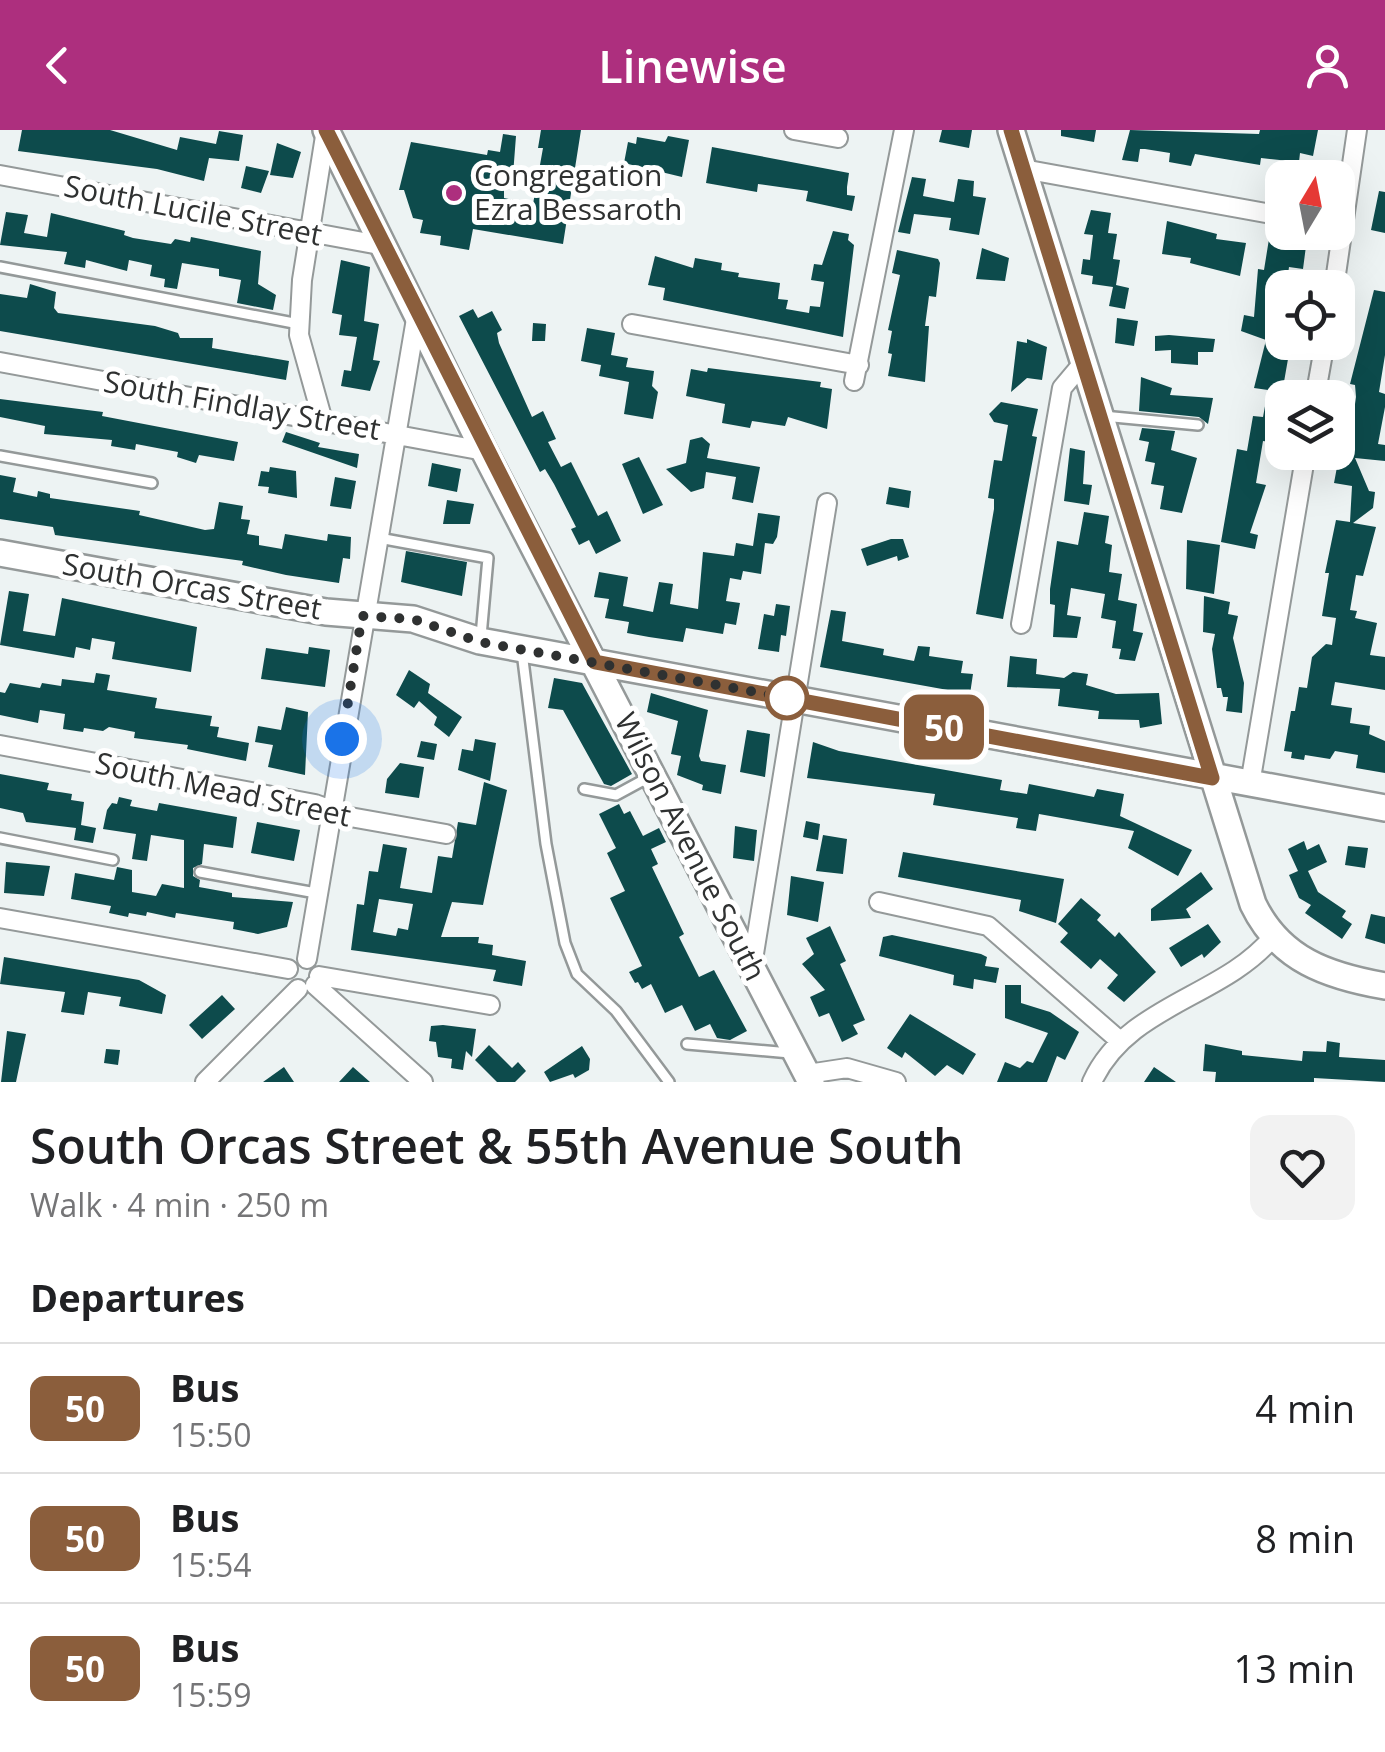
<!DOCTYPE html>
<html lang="en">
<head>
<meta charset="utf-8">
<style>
	:root { --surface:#fff; --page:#f2f2f2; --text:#202124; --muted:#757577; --line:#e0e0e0; --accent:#ad2f7e }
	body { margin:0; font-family:"Open Sans",sans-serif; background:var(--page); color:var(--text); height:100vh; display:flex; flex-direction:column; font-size:38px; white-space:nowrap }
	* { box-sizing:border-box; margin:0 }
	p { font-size:32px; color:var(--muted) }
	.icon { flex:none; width:55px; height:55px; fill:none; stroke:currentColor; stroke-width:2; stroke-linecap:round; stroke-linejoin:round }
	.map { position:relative; height:952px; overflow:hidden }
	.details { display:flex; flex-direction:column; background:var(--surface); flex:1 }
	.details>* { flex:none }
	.badge { padding:0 20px; border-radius:15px; font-size:35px; line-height:65px }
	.needle { width:65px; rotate:10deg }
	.buttons { position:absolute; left:1265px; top:30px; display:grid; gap:20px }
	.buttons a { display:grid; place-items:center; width:90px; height:90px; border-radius:20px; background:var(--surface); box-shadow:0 10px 40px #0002; font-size:50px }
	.you { position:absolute; width:50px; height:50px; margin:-25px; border:8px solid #fff; border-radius:50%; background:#1a73e8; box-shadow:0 0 0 15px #1a73e833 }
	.map>.badge { position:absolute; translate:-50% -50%; box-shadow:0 0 0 5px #fff }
	h2 { padding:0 30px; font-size:38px; line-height:90px }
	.round { display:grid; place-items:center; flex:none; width:105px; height:105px; border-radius:20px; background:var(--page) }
	.headline { display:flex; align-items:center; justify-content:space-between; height:170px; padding:0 30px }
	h1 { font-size:48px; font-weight:600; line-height:75px }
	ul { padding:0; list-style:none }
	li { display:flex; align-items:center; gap:30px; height:130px; padding:0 30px; border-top:2px solid var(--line) }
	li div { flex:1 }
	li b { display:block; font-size:38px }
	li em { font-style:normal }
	li .badge { min-width:110px; font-weight:700; text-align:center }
	header { display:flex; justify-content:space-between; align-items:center; height:130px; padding:0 30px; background:var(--accent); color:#fff; font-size:45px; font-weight:600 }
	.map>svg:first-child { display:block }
	.building { fill:#0d4b4c; fill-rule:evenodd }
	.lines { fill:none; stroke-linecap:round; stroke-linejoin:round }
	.lane-casing { stroke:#949999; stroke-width:14 }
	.street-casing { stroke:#949999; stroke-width:22 }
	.secondary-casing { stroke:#949999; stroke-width:30 }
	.lane { stroke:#fff; stroke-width:9 }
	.street { stroke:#fff; stroke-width:18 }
	.secondary { stroke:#fff; stroke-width:25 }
	.line-casing { stroke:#fff; stroke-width:22 }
	.line { stroke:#8b5e3c; stroke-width:15 }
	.walk { stroke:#2f3131; stroke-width:10; stroke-dasharray:0 18 }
	.poi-dot { fill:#ad2f7e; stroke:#fff; stroke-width:4 }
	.stop-dot { fill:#fff; stroke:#8b5e3c; stroke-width:5 }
	.labels { text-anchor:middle; stroke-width:10; stroke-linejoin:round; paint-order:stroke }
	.poi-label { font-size:30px; fill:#2f3131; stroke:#fff; text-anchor:start }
	.street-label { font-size:30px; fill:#2f3131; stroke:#fff }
</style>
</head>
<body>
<header><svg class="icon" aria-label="back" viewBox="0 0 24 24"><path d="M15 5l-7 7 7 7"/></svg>Linewise<svg class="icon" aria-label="person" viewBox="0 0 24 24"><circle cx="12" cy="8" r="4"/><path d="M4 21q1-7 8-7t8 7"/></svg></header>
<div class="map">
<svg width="1385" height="952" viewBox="0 0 1385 952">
	<rect width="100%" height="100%" fill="#edf3f3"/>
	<path class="building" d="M22,0H110L177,20L180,7L216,14L219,1L243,5L239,31L209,28L204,51L157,39L18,21Z
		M541,0H581L563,114L473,99L469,120L440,115L441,106L420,103L423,90L413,88L404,60H399L411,12L487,25L488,20L500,22L503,4L516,6L513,45L504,46V68L533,74L543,18H538Z
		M942,0H972L969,18L939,12Z
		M1061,0H1096L1094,12L1061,6Z
		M1130,0L1259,4L1260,0H1318L1313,26L1300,23L1299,32L1261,28L1260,35L1195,24L1191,36L1169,32L1170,23L1145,19H1140L1138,32L1122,30Z
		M668,6L689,10L682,47L624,33L628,12L636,14L637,7L665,12Z
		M277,13L301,22L293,48L270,45Z
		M712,17L849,43L847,57V65L855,66L852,81L806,71L808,61L758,54L757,62L706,53Z
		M246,36L269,41L261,63L241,58Z
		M912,47L926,49L923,66L954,72L958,49L974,51L973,66L986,68L979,105L949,100L951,88L914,84L910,104L898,102Z
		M1379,61L1385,62V103L1371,100Z
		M1091,80L1111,83L1108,103L1117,104L1113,129L1120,130L1116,155L1129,158L1125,179L1109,176L1113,157L1092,154L1093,146L1081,144L1083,129L1090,130L1093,105L1084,104Z
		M6,82L28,85L24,103L47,107L51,83L125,101L124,105L133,108L171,114L175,109L190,112L191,107L261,121L258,154L276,165L273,180L237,173L241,150L219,146V139L182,133L177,159L164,157L165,149L150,146L152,135L129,130L127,141L86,130L85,138L64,134L67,122L0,115Z
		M1167,91L1217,104L1216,109L1246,113L1240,146L1190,133L1191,128L1162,124Z
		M833,101L849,104L848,110L854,115L843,207L663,170L665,158L648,155L655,126L693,138L695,128L722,133L721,140L739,143L738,147L780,153L778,169L788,170L786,179L809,183L810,176L820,177L824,152L811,150L814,134L822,135Z
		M1269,109L1306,116L1303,139L1289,137L1286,158H1282V212H1291L1275,303L1270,312L1263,311L1256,353L1266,355L1250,403L1258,405L1255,419L1221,412L1237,319L1247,321L1253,286L1263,287L1268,260L1254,258L1266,210L1241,201L1244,185L1254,187L1258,139L1264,140Z
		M982,118L1009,128L1005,151L976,149Z
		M897,120L938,129L940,133L936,167L929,166L925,196H929L925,252L888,246L892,224L888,223L892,201L888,200L900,145L892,143Z
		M341,130L370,137L364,191L379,194L373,230L380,231L370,261L341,256L344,240L351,241L357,207L339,205L342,185L332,183Z
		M30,154L56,162L54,178L58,183L155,196L178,203L180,208H213L212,218L289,231L286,250L0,201V164L27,168Z
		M1374,160L1385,162V225L1379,262L1385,264V277L1378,314L1385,315V331L1355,328L1369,361L1375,362L1373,378L1353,393L1376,397L1363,446L1356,445L1350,480L1357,481L1355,488L1377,493L1370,525L1385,527V560L1335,552L1331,575L1352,578L1350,593L1370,596L1369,604L1385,611V643L1356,638L1358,625L1335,621L1330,629L1305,625L1304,630L1291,628L1292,622L1284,621L1291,581H1295L1299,557L1307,558L1312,527L1326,514L1332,515L1336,488L1322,486L1329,443H1325L1336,390L1350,392L1352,356L1334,353L1337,337L1343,338L1350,309L1356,267L1355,255L1350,254Z
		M473,179L478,188L492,181L502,200L497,203L499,213L532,287L543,281L556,309L548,312L561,337L571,332L598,386L607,381L621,411L596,424L589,410L579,415L571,399L576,397L554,354L545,339L540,342L459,186Z
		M1117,188L1138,191L1134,216L1115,213Z
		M533,193L546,194L545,211H532Z
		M587,198L615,203L611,225L628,228L626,237L654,241L652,256L658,262L653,289L624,284L629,252L599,246L601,235L581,231Z
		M1169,205L1215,209L1213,222H1198V235L1171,233V220L1155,221V206Z
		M1027,209L1047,217L1042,250L1027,248L1011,262L1017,211L1027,213Z
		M708,238L821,252L820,257L832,259L827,299L788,287L785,296L752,291L750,298L722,293L725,274L686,266L691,239L707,242Z
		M1141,247L1172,258L1170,265L1213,268L1208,294L1199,287L1139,281Z
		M0,269L103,282L102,286L238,312L234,331L199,325L196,333L177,327L178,322L136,314L135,320L111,316L112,310L44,304L45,296L0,287Z
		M1001,272L1038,279L1032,306L1037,307L1003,489L976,484L994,379V369L988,368L994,330L1002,331L1008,295L994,292L989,284Z
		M1142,298L1175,301L1171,320L1197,328L1182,383L1160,379L1164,356L1151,354L1155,333L1145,331L1149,312L1139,310Z
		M286,302L320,313L318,317L359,324L357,338L282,312Z
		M702,307L710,314L707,328L760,337L753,373L732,369L736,347L706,342L704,358L691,362L666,339L686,333L690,310Z
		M1070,318L1085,321L1083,354L1092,355L1089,375L1064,371Z
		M639,327L663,375L643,384L622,334Z
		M432,333L461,339L457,362L428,356Z
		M270,337L296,341L297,368L268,363L269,357L258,356L261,341L269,342Z
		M0,345L16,348L13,362L37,367L38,361L50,364V368L140,381L139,385L205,400L214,399L219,372L243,376L241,389L250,390L247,404L259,406V415L282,419L285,404L327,411L328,404L351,407L350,429L343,428L339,453L286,445L242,435L243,431L55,405L53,397L0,389Z
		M335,347L356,351L351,379L330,376Z
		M889,357L911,361L909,378L886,374Z
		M447,370L474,374L470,394H443Z
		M1084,382L1109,386L1105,413L1112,415L1109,442L1122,444L1118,470L1137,474L1133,501L1143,503L1135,531L1119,529L1121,519L1112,518L1116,491L1101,488L1105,464L1071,458L1067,485L1081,487L1077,508L1053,507L1055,475L1050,474V459L1057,411L1078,415Z
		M758,383L780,386L777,407L773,414L765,413L761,444L743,441L741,450L730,448L726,471L740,473L736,495L725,493L723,504L686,498L683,512L649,507L627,503L629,492L605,488L609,469L594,467L599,442L628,447L623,476L653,482L659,452L673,454L670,474L698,479L703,422L734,426L736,413L753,416Z
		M891,409H903L909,427L898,431L897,426L867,436L861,419Z
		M1187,410L1220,415L1214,464L1186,459Z
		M406,421L467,432L462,466L401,452Z
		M9,461L29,464L23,501L55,506L62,468L197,497L191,542L112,529L115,512L92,508L90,520L76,517L74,528L0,515Z
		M1204,466L1230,472L1228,484L1238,486L1233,508L1244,553L1242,583L1226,581L1228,567H1223L1221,558H1217L1212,519L1215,504L1203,502Z
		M776,474L790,476L786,506L781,505L779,522L758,519L764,484L774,486Z
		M831,480L846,482L842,511L884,519L883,525L914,531L918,516L930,517L929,526L963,531L961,543L973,544L970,564L820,537Z
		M309,517L330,520L325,557L261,549L266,518L308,524Z
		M1010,526L1037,529L1036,544L1064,548L1073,542L1088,544L1086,555L1116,564L1159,563L1162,594L1140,598L1139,590L1098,589L1099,581L1058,576L1060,559L1007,557Z
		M409,540L430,554L428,563L462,587L449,607L434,595L437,587L419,571L414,578L396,565Z
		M96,543L110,545L107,560L157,568L155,578L212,586L210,596L219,597L217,607L249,613L246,631L187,619L188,615L134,608L135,602L109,597L103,601L84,598L83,602L63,599L65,584L40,580L38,593L0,585V562L5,563L10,553L40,558L42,553L61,556L62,549L94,553Z
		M554,548L582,553L632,644L611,656L604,654L563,580L548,578Z
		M651,563L708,580L699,626L701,631L726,635L721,664L702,660L703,655L677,645L681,626L671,624L678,591L647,582Z
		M286,577L308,582L305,645L268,637L273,615L255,612L258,596L281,600Z
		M747,600L770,604L765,647L740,642Z
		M475,609L496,613L490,651L458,640L462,619L473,621Z
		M421,611L437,614L434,630L417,627Z
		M813,612L839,621L1002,650L1000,660L1027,664L1029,654L1094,667L1097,659L1124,664L1120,686L1192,720L1178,746L1128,718L1134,701L1039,684L1036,701L1016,698L1018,688L933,675L935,664L807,648Z
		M400,633L424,637L419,668L385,663L387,649Z
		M0,644L49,653L47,660L72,664L71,670L84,672L81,695L96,698L93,713L74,710L76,698L26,692L23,683L0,678Z
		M484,652L507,660L483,775L452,772L441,807H479L478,813L493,815L492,825L526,831L522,856L493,851L496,840L351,820L357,774L364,775L369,741L378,742L383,714L407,718L400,758L432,763L438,726L452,728L458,692L476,695ZM379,769L413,774L408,800L398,798L396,806L373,802Z
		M119,667L132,670L130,676L157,681L159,673L237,687L233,718L204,714L202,734L193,738V746L200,750L199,757L232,763V767L293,772L287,797L258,804L233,799L234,792L176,783L175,788L147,782L146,786L129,783L128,787L109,783L111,776L71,769L75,743L114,750L117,737L132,740V762L156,766L162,754L184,758V710L151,705L147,731L132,729L136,704L103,699L107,680L112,673L117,674Z
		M619,674L624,684L630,681L643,706L659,698L666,712L651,719L658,734L652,737L684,804L679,807L699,847L714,840L747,901L730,910L717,908L710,894L695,901L682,875L665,883L651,854L642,859L638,852L635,853L629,842L642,836L610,768L625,761L607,723L616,718L599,684Z
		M806,691L820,694L818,710L803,707Z
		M257,692L300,700L294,731L251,723Z
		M735,696L757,700L754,731L733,728Z
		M823,705L847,709L843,744L816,741Z
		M1304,711L1307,720L1319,714L1327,732L1308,741L1318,762L1346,781L1342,787L1352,794L1342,809L1305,783L1311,775L1299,768L1289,745L1298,741L1288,719Z
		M1348,716L1368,718L1365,738L1345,735Z
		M903,722L1064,749L1056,793L1019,781L1021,770L898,747Z
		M6,732L50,736L44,766L4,763Z
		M1201,742L1213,759L1186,779L1191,788L1151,791V779Z
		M791,746L824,752L818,792L787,785Z
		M1081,768L1101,785L1097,790L1115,807L1119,802L1156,842L1124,872L1107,858L1118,845L1100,829L1091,839L1060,812L1068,803L1058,794Z
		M1371,784L1385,787V814L1365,808Z
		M1208,794L1221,812L1204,828L1202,824L1181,837L1169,818Z
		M830,796L846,831L840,834L865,890L853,895L858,904L842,912L829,883L819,887L810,867L825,860L802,834L814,824L806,808Z
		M892,805L981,824L987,827L985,836L999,838L996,853L974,849L973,859L953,855L954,845L879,826L883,807Z
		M4,827L139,850L166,865L162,884L119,876L121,867L88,862L84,885L61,882L65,862L0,854Z
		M1005,855H1021V873L1050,882L1079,902L1065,930L1057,926L1047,952H997L1005,932L1020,938L1027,931L1033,933L1048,903L1005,888Z
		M222,865L235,879L202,909L189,895Z
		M910,884L976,924L963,945L947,935L935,946L905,922L902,928L887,918Z
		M443,895L476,899L472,927L466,921L463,940L451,938L452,929L438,927L436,912L429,911L431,896Z
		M7,901L26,904L16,952H1Z
		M1327,911L1340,913L1339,927L1385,930V952L1314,948V952H1215L1216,942L1203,941L1205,914L1242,921V925L1302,931L1303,921L1326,922Z
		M489,915L512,938L518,932L526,941L515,952H497L475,930Z
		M582,916L590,929L589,940L575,948L573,944L550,952L544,942Z
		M106,919L120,920L118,935L104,933Z
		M284,937L294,952H263Z
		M353,937L370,952H339Z
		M1154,937L1176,952H1144Z"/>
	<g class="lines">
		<g class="lane-casing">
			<path id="lane" d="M0,137L299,194
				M1103,286L1198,295
				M0,326L152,353
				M379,408L488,428L481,506
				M522,522L546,714L565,813L577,844L616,881L669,952
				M584,659L616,665L651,646
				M0,708L113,730
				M200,742L316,763
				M687,914L790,923"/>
		</g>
		<g class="street-casing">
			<path id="street" d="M794,0L838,8
				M1023,39L1282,86
				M0,45L385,116
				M1334,158L1357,0
				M632,194L859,235
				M0,232L484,321
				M854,251L904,0
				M1315,268L1325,212
				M323,291L299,205L302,150L326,0
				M1021,494L1062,258L1083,233
				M0,615L315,674L350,687L446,704
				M1250,654L1306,322
				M879,772L988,796L1120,911
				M0,788L288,839
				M307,829L417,183
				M752,836L827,373
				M319,846L490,875
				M315,855L423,952
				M808,944L847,938L896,952
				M205,952L298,859
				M1092,952C1128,874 1222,868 1273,807"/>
		</g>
		<g class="secondary-casing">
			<path id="secondary" d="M326,0L484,321L811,952
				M1011,0L1253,774C1280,830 1328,846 1385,856
				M0,423L326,482L413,489L480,511L1385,678"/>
		</g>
		<use href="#lane" class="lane"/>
		<use href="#street" class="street"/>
		<use href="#secondary" class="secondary"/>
	</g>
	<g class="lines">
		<g class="line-casing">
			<path id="line" d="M326,0L595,532L1212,648L1011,0"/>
		</g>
		<use href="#line" class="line"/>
		<path class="walk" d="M342,609L362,486L413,489L480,512L794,569L787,568"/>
	</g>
	<circle class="poi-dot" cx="454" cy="63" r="10"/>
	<circle class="stop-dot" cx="787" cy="568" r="20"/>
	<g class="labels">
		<g class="poi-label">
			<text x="474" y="56">Congregation<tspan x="474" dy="34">Ezra Bessaroth</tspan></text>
		</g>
		<g class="street-label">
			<text transform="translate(193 81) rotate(11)" y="10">South Lucile Street</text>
			<text transform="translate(242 276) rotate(10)" y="10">South Findlay Street</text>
			<text transform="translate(192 457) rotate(10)" y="10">South Orcas Street</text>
			<text transform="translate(223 660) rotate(12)" y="10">South Mead Street</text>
			<text transform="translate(690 717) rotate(63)" y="10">Wilson Avenue South</text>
		</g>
	</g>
</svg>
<div class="buttons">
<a><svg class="needle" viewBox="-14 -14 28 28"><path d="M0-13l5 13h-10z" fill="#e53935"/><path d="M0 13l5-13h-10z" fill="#757577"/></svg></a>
<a><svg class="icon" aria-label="locate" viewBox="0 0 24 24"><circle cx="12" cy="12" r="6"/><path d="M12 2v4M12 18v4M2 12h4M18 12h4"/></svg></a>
<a><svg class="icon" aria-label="layers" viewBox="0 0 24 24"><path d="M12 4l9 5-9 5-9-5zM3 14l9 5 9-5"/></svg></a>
</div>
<div class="you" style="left:342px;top:609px"></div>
<b class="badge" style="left:944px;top:597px;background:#8b5e3c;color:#fff">50</b>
</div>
<section class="details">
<div class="headline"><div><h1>South Orcas Street &amp; 55th Avenue South</h1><p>Walk · 4 min · 250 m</p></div><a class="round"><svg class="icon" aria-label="heart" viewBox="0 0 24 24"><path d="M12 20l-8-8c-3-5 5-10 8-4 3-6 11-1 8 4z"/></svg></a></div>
<h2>Departures</h2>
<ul>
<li><span class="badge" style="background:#8b5e3c;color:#fff">50</span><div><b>Bus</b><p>15:50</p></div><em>4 min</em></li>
<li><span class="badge" style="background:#8b5e3c;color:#fff">50</span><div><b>Bus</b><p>15:54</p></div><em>8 min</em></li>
<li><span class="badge" style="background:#8b5e3c;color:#fff">50</span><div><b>Bus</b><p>15:59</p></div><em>13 min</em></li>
</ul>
</section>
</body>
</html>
